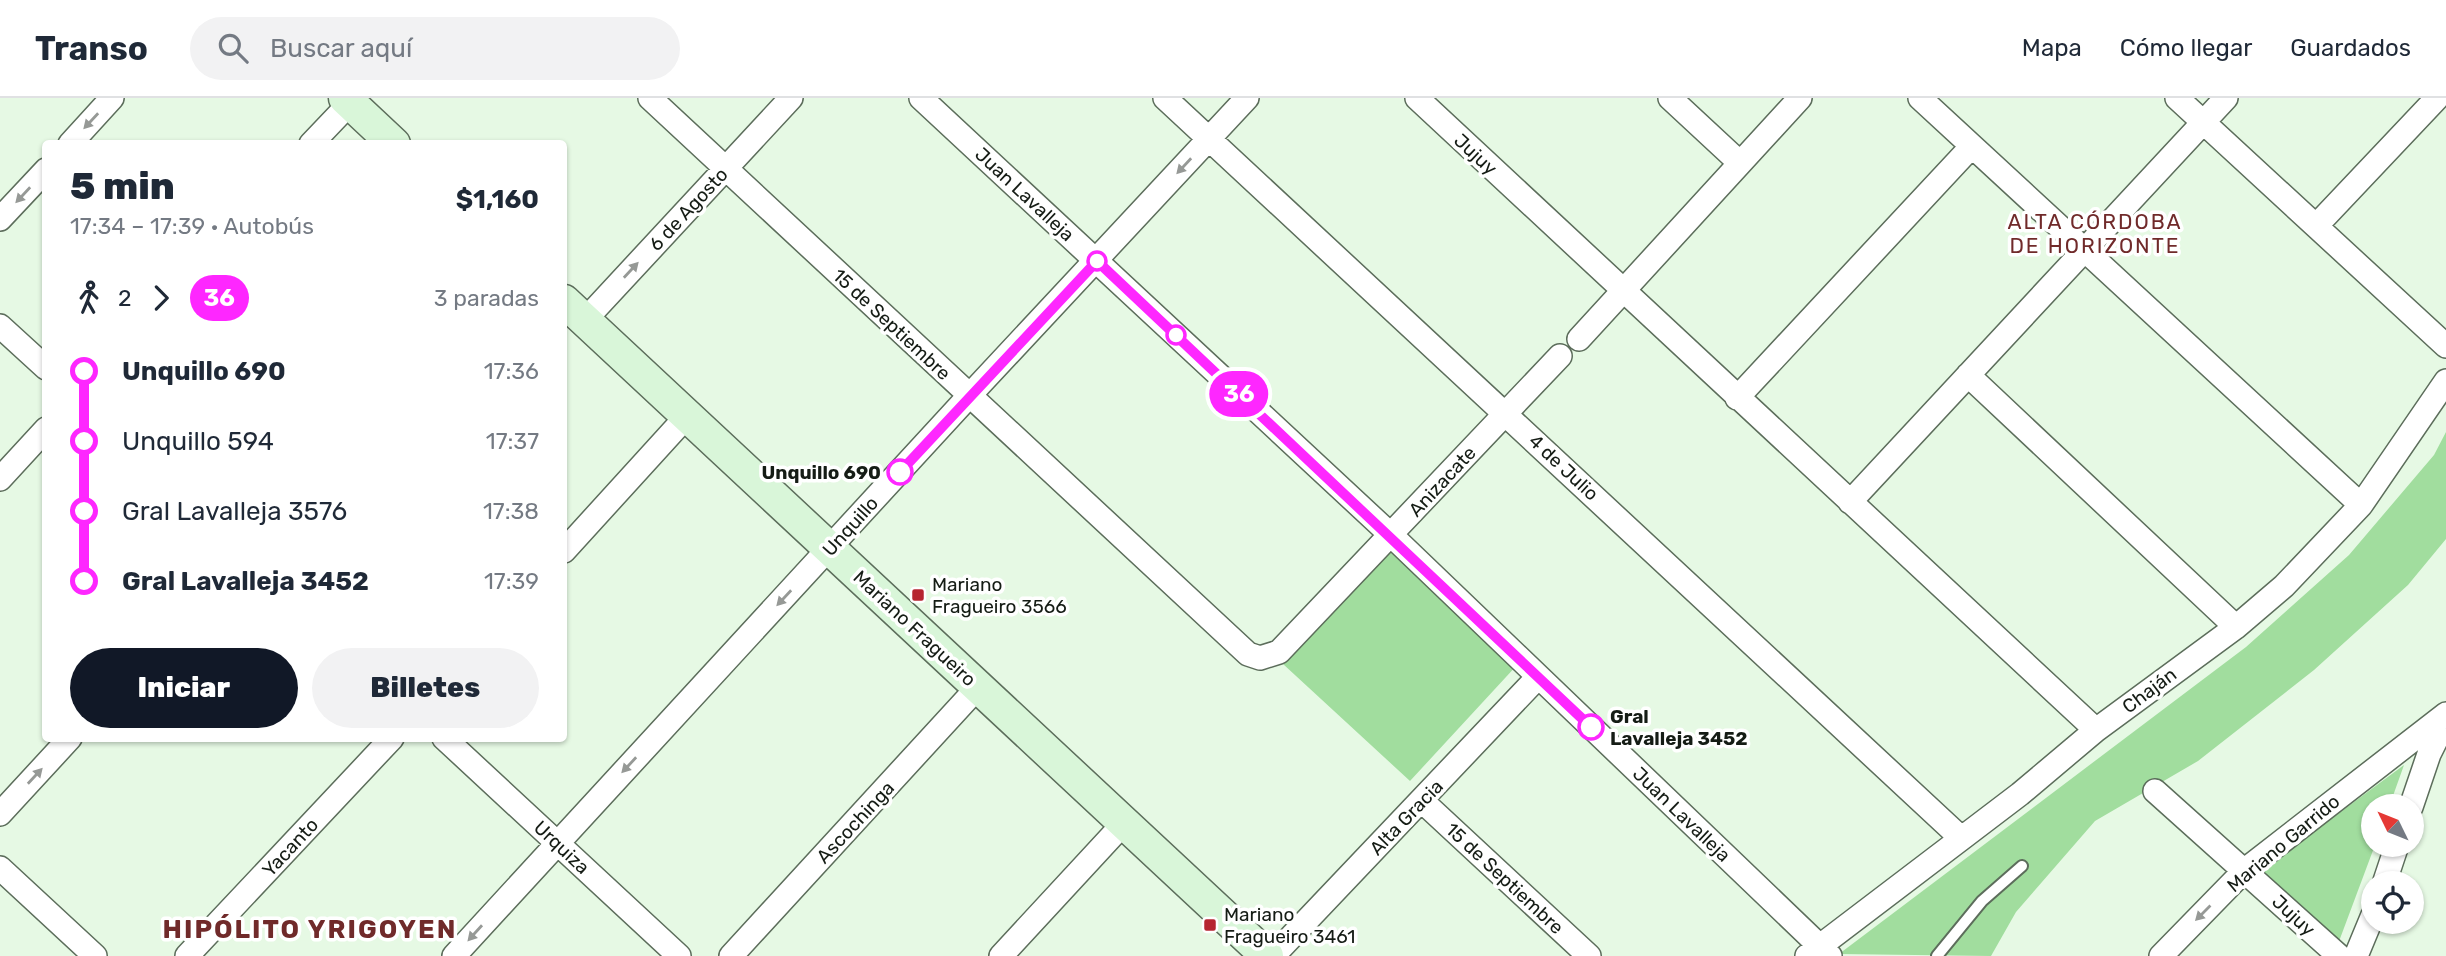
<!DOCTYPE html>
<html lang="es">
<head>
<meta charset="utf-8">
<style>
	:root { --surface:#fff; --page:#f2f2f3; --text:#1f2937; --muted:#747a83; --line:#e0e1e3; --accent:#111827 }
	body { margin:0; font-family:Rubik,sans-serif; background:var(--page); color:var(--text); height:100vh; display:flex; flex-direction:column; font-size:26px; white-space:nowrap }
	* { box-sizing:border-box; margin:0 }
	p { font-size:23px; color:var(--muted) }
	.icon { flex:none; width:38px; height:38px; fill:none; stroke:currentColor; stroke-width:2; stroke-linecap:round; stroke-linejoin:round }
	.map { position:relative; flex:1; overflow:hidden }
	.drawer { position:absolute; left:42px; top:42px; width:525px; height:602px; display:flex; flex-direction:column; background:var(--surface); border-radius:7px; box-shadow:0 2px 5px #0004 }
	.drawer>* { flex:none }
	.badge { padding:0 14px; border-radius:23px; font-size:24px; line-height:46px }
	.needle { width:46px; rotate:313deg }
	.tools { position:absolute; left:2361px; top:696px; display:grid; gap:14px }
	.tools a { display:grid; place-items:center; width:63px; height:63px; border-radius:50%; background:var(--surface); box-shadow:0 2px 5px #0004; font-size:35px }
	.map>.badge { position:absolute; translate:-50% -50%; box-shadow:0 0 0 4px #fff }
	.legs { display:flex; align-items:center; gap:10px; height:77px; padding:0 28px; font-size:23px }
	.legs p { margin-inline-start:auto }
	.summary { display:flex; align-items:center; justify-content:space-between; height:119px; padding:0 28px }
	h1 { font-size:38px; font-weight:800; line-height:52px }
	.button { display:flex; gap:14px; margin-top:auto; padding:14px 28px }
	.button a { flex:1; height:80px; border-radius:42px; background:var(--accent); color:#fff; font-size:28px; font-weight:800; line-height:80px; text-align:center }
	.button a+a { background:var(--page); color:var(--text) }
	ul { padding:0 28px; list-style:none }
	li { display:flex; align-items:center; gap:24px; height:70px; font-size:26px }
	li i { display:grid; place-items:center; width:10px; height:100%; margin:0 9px; background:currentColor }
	li i::after { content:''; width:18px; height:18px; margin:-9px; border:5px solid; border-radius:50%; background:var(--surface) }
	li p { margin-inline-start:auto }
	li:first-child i { background:linear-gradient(#0000 50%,currentColor 0) }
	li:last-child i { background:linear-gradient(currentColor 50%,#0000 0) }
	header { display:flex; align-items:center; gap:42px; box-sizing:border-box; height:98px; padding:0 35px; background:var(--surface); border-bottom:2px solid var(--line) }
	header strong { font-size:33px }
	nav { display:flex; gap:38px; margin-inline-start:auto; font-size:24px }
	.search { width:490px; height:63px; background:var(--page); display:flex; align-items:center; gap:18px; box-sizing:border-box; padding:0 24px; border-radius:38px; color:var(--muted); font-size:26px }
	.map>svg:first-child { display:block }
	.green { fill:#a1dd9e }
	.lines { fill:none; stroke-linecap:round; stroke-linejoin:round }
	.lane-casing { stroke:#5c6d5b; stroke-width:14 }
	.street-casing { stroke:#5c6d5b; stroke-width:26 }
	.secondary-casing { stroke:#5c6d5b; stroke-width:35 }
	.lane { stroke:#fff; stroke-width:10 }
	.street { stroke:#fff; stroke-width:23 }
	.secondary { stroke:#d9f6d9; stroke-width:32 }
	.oneway { fill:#969996 }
	.line-1-casing { stroke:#fff; stroke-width:16 }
	.line-1 { stroke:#fe27ff; stroke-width:10 }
	.stop-1-dot { fill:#fff; stroke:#fe27ff; stroke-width:3.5 }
	.poi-dot { fill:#b62530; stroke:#fff; stroke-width:2.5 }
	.labels { text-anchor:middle; stroke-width:7; stroke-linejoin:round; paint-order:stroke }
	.street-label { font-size:19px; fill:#151c15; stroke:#fff }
	.stop-label { font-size:19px; font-weight:bold; fill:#151c15; stroke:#fff; text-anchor:end }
	.poi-label { font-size:19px; fill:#151c15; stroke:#fff; text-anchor:start }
	.neighbourhood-label { font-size:21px; letter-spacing:2px; fill:#702a2a; stroke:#fff }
	.district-label { font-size:26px; font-weight:bold; letter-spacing:2px; fill:#702a2a; stroke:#fff }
</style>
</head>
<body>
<header>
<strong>Transo</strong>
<div class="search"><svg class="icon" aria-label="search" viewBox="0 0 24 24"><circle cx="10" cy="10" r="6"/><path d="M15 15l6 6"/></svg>Buscar aquí</div>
<nav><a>Mapa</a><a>Cómo llegar</a><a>Guardados</a></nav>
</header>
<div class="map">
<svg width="2446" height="858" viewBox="0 0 2446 858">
	<rect width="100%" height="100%" fill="#e6f9e4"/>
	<path class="green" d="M2446,334V441L2408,487L2314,572L2198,663L2095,723L2016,814L1991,858L1839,856L2246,549L2349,457L2434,357Z
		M1392,449L1518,566L1410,683L1283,566Z
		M2404,667L2389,709H2373L2375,747L2338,846L2262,772Z"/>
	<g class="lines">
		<g class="lane-casing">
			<path id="lane" d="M1937,858L1982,803L2022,768"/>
		</g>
		<g class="street-casing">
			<path id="street" d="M650,0L1248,556L1260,560L1279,554L1560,258
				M921,0L1391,437L1830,858
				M1165,0L1961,740
				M1417,0L2096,632
				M1670,0L1740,65
				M1920,0L2361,407
				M2177,0L2446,248
				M70,46L112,0
				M311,46L350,5
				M0,121L46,72
				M2316,128L2437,0
				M585,222L791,0
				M0,228L46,270
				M1579,241L1800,0
				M1968,277L2236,529
				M1737,300L1972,48
				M0,381L46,331
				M1850,404L2226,0
				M564,453L686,319
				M444,640L679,858
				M2155,693L2339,858
				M1421,702L1589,858
				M2411,709L2429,656L2446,622
				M0,716L70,640
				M0,770L95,858
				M2384,786L2397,747
				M187,858L392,640
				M454,858L969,298L1247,0
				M731,858L978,589
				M1001,858L1124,725
				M1273,858L1538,579
				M1807,858L2020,696L2096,632L2236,529L2284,488L2361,407L2446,283
				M2161,858L2245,772L2446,616
				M2356,858L2373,817"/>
		</g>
		<g class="secondary-casing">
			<path id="secondary" d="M345,0L394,46
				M564,203L1267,858"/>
		</g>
		<use href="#lane" class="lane"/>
		<use href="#street" class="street"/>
		<use href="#secondary" class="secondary"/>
	</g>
	<defs><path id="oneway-solid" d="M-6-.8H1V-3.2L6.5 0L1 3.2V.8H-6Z" transform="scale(1.75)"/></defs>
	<g class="oneway">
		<use href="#oneway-solid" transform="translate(91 23) rotate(133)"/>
		<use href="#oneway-solid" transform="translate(1184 68) rotate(133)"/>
		<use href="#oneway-solid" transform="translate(23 97) rotate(133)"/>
		<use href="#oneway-solid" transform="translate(631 172) rotate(-47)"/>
		<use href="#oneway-solid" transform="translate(784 500) rotate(133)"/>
		<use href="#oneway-solid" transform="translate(629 667) rotate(133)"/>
		<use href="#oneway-solid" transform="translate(35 678) rotate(-47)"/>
		<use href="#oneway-solid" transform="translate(2203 815) rotate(135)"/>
		<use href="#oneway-solid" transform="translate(475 835) rotate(132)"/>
	</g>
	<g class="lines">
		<g class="line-1-casing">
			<path id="line-1" d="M900,374L1097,163L1591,629"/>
		</g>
		<use href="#line-1" class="line-1"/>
	</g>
	<g class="stop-1-dot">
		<circle cx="1097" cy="163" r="9"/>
		<circle cx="1176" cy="237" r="9"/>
		<circle cx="900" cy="374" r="12"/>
		<circle cx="1591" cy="629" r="12"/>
	</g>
	<g class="poi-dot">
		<rect x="911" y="490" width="14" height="14" rx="3.5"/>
		<rect x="1203" y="820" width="14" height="14" rx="3.5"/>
	</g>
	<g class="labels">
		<g class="street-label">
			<text transform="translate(1476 56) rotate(43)" y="7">Jujuy</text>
			<text transform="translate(1025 96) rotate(43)" y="7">Juan Lavalleja</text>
			<text transform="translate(688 111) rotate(-47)" y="7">6 de Agosto</text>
			<text transform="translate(892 226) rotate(43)" y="7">15 de Septiembre</text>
			<text transform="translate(1564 369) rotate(43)" y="7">4 de Julio</text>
			<text transform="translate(1442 383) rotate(-47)" y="7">Anizacate</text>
			<text transform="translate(850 428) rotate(-48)" y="7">Unquillo</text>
			<text transform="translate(915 530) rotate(43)" y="7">Mariano Fragueiro</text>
			<text transform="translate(2149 592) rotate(-37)" y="7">Chaján</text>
			<text transform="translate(1682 716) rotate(44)" y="7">Juan Lavalleja</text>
			<text transform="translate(1406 719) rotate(-46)" y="7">Alta Gracia</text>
			<text transform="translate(855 724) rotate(-47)" y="7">Ascochinga</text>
			<text transform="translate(2283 745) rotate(-40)" y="7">Mariano Garrido</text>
			<text transform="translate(290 749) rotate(-47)" y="7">Yacanto</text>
			<text transform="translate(562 749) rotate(43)" y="7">Urquiza</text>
			<text transform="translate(1505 780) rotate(43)" y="7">15 de Septiembre</text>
			<text transform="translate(2294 817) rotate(43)" y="7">Jujuy</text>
		</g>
		<g class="stop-label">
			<text x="881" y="381">Unquillo 690</text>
			<text x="1610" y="625" text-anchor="start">Gral<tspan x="1610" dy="22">Lavalleja 3452</tspan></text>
		</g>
		<g class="poi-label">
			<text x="932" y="493">Mariano<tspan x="932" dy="22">Fragueiro 3566</tspan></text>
			<text x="1224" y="823">Mariano<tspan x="1224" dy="22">Fragueiro 3461</tspan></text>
		</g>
		<g class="neighbourhood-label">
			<text x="2095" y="131">ALTA CÓRDOBA<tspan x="2095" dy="24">DE HORIZONTE</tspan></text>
		</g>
		<g class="district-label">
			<text x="310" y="840">HIPÓLITO YRIGOYEN</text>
		</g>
	</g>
</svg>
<div class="tools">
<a><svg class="needle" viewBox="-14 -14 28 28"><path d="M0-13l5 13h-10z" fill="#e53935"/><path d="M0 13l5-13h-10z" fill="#747a83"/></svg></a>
<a><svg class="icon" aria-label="locate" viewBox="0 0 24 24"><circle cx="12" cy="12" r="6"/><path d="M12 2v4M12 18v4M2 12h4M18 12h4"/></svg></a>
</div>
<b class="badge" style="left:1239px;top:296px;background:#fe27ff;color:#fff">36</b>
<section class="drawer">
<div class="summary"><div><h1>5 min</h1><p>17:34 – 17:39 · Autobús</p></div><b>$1,160</b></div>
<div class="legs"><svg class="icon" aria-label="walk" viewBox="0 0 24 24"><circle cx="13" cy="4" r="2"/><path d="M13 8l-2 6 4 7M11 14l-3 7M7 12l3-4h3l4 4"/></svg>2<svg class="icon" aria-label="forward" viewBox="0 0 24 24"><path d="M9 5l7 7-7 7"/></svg><b class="badge" style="background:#fe27ff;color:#fff">36</b><p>3 paradas</p></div>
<ul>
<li><i style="color:#fe27ff"></i><b>Unquillo 690</b><p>17:36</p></li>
<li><i style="color:#fe27ff"></i><span>Unquillo 594</span><p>17:37</p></li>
<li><i style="color:#fe27ff"></i><span>Gral Lavalleja 3576</span><p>17:38</p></li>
<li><i style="color:#fe27ff"></i><b>Gral Lavalleja 3452</b><p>17:39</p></li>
</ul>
<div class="button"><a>Iniciar</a><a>Billetes</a></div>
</section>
</div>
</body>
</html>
